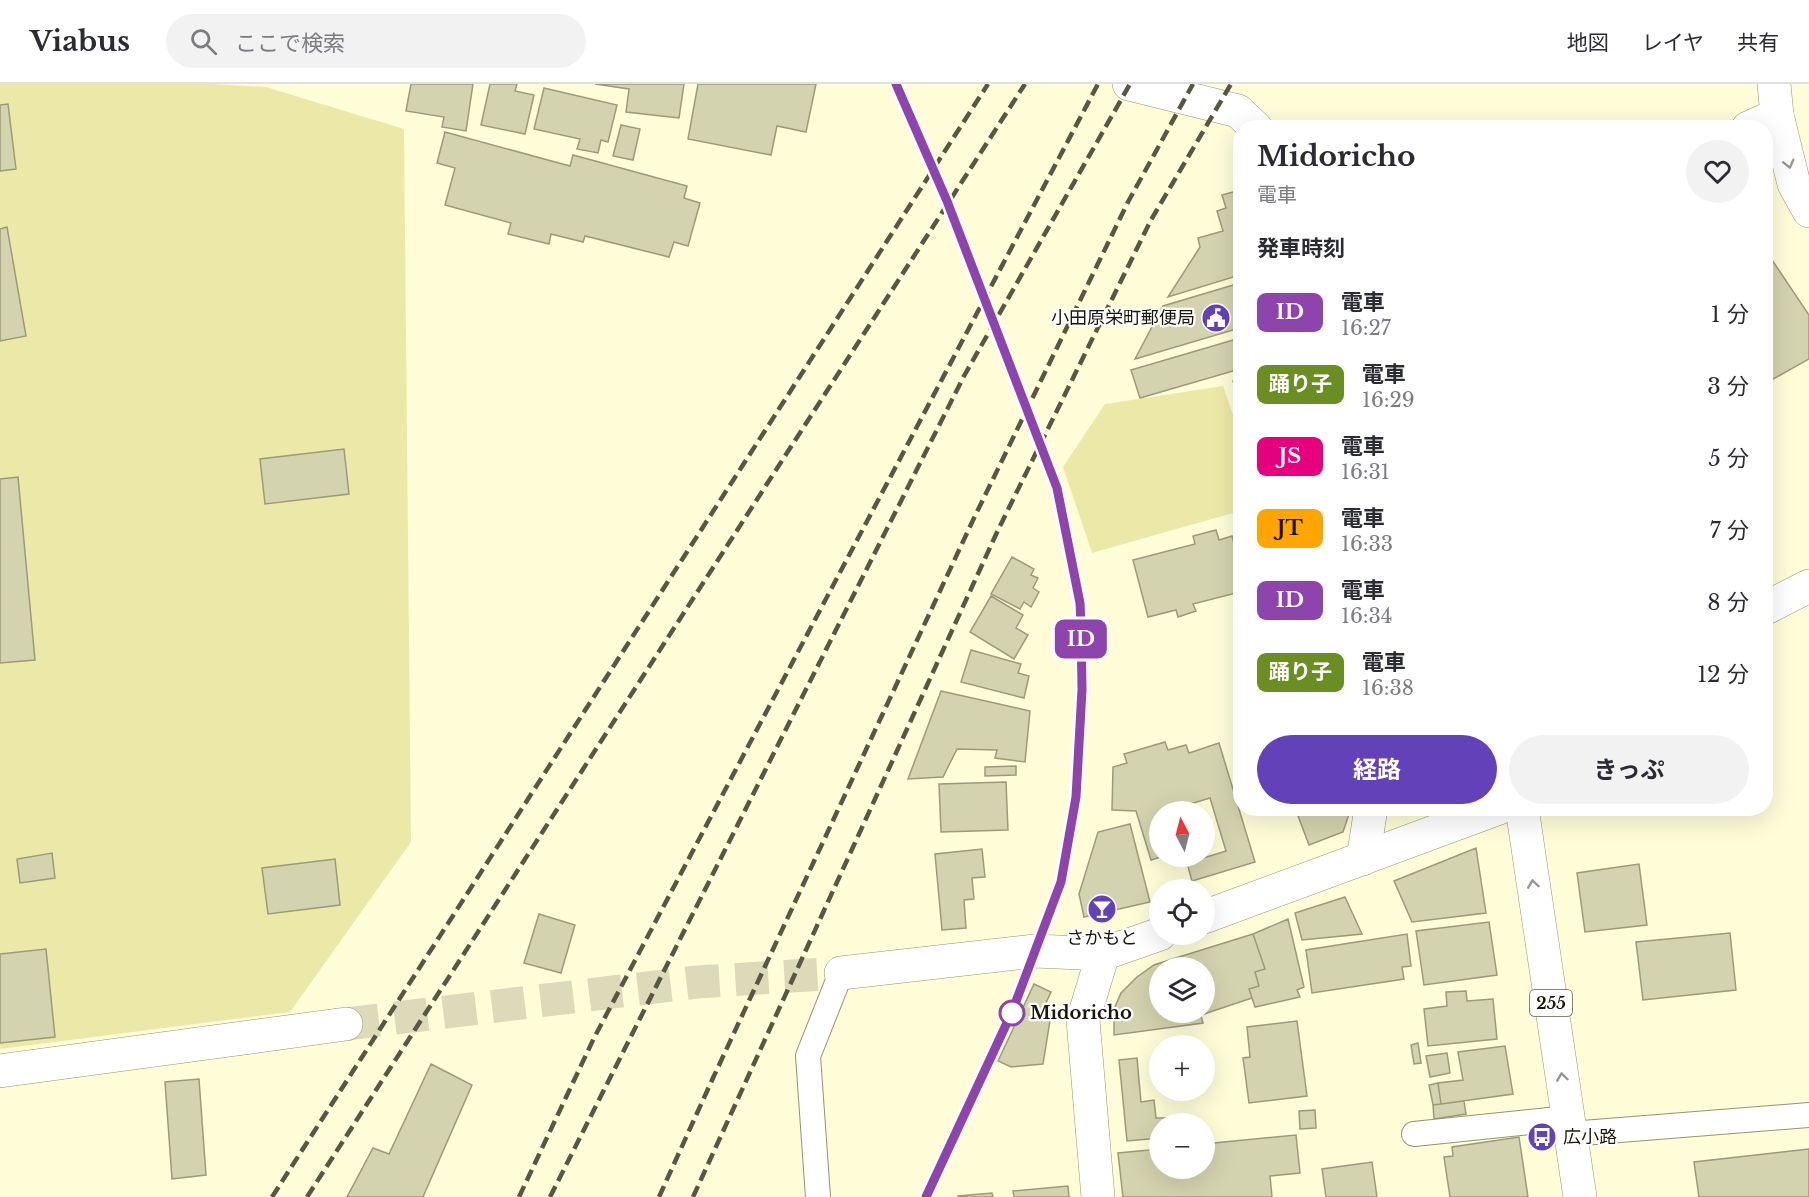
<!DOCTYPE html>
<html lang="ja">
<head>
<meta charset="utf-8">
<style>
	:root { --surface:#fff; --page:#f2f2f3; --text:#2b2b33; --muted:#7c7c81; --line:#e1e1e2; --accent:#6241b9 }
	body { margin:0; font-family:"Libre Baskerville","Noto Sans JP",serif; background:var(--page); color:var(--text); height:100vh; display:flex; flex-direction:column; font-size:22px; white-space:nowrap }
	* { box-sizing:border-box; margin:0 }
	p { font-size:20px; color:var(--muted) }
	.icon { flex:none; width:33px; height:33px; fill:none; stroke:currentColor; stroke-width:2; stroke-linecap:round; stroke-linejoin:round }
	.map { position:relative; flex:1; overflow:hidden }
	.panel { position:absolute; left:1233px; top:36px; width:540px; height:696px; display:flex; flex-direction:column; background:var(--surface); border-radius:24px; box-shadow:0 6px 24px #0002 }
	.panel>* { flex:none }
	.badge { padding:0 12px; border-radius:9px; font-size:21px; line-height:39px }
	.needle { width:39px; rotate:353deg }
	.buttons { position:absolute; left:1149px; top:717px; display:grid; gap:12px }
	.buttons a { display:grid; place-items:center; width:66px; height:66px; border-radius:50%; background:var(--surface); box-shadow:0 6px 24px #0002; font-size:30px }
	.map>.badge { position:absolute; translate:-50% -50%; box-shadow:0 0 0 3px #fff }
	h2 { padding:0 24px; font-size:22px; line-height:54px }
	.round { display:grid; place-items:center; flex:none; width:63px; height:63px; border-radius:32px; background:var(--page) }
	.overview { display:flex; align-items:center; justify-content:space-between; height:102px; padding:0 24px }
	h1 { font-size:28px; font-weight:700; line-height:45px }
	.primary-button { display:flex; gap:12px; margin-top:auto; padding:12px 24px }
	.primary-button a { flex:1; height:69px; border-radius:36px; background:var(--accent); color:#fff; font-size:24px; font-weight:700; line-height:69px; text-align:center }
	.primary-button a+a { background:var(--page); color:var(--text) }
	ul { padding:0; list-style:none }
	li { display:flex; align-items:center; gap:18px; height:72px; padding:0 24px }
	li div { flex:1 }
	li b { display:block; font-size:22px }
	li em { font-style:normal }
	li .badge { min-width:66px; font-weight:700; text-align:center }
	header { display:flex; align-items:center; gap:36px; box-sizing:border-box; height:84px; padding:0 30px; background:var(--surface); border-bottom:2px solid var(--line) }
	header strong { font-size:28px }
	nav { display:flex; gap:33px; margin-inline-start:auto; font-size:21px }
	.search { width:420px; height:54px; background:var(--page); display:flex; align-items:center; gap:15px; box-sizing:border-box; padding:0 21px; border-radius:33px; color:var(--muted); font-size:22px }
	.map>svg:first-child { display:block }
	.green { fill:#ece9a8 }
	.building { fill:#d4d3af; stroke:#9c9b79; stroke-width:1.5 }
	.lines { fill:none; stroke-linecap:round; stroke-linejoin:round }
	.street-tunnel { stroke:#dcdab9; stroke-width:33; stroke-dasharray:33 16; stroke-linecap:butt }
	.lane-casing { stroke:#959472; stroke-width:26 }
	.street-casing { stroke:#959472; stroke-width:34 }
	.secondary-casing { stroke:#959472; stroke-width:34 }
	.highway-casing { stroke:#959472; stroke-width:34 }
	.lane { stroke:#fff; stroke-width:24 }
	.street { stroke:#fff; stroke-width:33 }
	.secondary { stroke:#fff; stroke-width:33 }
	.highway { stroke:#fff; stroke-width:33 }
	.rail { stroke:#585744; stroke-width:4.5; stroke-dasharray:12 6; stroke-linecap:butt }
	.oneway { stroke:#979791 }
	.line-casing { stroke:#fff; stroke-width:14 }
	.line { stroke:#8e44ad; stroke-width:9 }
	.stop-dot { fill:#fff; stroke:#8e44ad; stroke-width:3 }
	.labels { text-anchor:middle; stroke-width:4.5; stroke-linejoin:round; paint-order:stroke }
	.shield { fill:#fff; stroke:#5d5d54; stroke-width:1.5 }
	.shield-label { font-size:16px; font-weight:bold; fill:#18170a }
	.poi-label { font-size:18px; fill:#18170a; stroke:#fff; text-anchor:end }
	.stop-label { font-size:18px; font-weight:bold; fill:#18170a; stroke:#fff; text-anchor:start }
</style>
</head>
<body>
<header>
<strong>Viabus</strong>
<div class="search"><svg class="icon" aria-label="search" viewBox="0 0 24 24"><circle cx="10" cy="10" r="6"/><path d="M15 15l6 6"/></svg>ここで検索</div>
<nav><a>地図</a><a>レイヤ</a><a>共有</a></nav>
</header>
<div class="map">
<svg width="1809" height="1113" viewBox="0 0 1809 1113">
	<rect width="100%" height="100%" fill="#fefdd8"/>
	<path class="green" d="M0,0H212L266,3L404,45L411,758L290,928L0,965Z
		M1223,302L1240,351V427L1092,469L1063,383L1105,320Z"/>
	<path class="building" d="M411,0H473L466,47L442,43L444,33L406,27Z
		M490,0H517L515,7L534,11L525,50L481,41Z
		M595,0H684L679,34L626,28L629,5Z
		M698,0H816L806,48L777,42L771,71L688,55Z
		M544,4L617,21L608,58L601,56L598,69L577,65L580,55L534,45Z
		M8,20L16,85L0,87V21Z
		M621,41L640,45L633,76L613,72Z
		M445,48L570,82L573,71L687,102L684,114L700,119L688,162L674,158L669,173L585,152L583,158L551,150L549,160L508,150L511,139L445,121L455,84L437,79Z
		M1240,106V191L1168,213L1200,163L1198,154L1223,147L1217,127L1226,124L1222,111Z
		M7,143L26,252L0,257V145Z
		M1766,167L1809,231V275L1766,299Z
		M1240,199V244L1135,275L1163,222Z
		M1240,254V285L1140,314L1131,286Z
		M1240,295V321L1233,297Z
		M344,365L349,410L265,420L260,375Z
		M18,393L35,576L0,579V395Z
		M1216,446L1219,456L1232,452L1240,483V508L1193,520L1196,527L1178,533L1176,526L1148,533L1133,476L1195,460L1193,452Z
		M1012,473L1034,485L1031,491L1038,494L1033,504L1039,508L1031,523L1024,518L1020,525L991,510Z
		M991,512L1023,531L1016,544L1028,551L1014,575L970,548Z
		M971,566L1021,580L1018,589L1029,592L1024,614L961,598Z
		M941,607L1030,627L1025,678L995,674L997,666L957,665L943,693L908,695Z
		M1165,658L1168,666L1186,661L1189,669L1219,659L1255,778L1192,797L1187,779L1226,767L1210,714L1177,724L1179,728H1160V772H1164L1151,776L1136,727L1112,726L1113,683L1127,679L1124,670Z
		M1016,682V691L985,692V683Z
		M1006,698L1008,746L941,748L939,700Z
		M1295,724H1351L1343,748L1309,761Z
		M1130,740L1150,818L1084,833L1079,810L1098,748Z
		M1476,764L1486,829L1412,838L1394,797Z
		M982,765L985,793L972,794L974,815L964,816L966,844L942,846L935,770Z
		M52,769L55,794L20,799L17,775Z
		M335,775L340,821L268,830L262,784Z
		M1639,780L1647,841L1585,848L1577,789Z
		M1345,813L1362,850L1302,856L1295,829Z
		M539,830L575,841L561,889L524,879Z
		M1288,835L1304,903L1297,906L1300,913L1255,923L1249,905L1259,902L1255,888L1265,885L1253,850Z
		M1489,838L1497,891L1424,901L1416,847Z
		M1730,849L1736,906L1643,916L1636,858Z
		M1253,850L1265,885L1255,888L1259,902L1249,905L1252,914L1201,931L1200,928H1204V884H1185L1182,872Z
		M1407,850L1411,882L1402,883L1404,895L1312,909L1306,866Z
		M46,865L55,953L0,959V870Z
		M1182,872L1185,884H1160V928H1200L1203,939L1114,951V925L1121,909L1137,893L1154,881Z
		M1034,900L1051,908L1045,921L1052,924L1043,980L1011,983L998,977Z
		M1466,907L1467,917L1493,915L1497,955L1428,962L1424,925L1447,922L1446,908Z
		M1297,937L1307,1012L1249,1019L1243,974L1250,973L1247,943Z
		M1418,959L1421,979L1414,980L1411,961Z
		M1505,962L1513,1010L1441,1020L1438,999L1463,996L1458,968Z
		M1447,969L1450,989L1430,993L1426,972Z
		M1137,974L1141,1018L1154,1016L1156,1034H1166L1167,1040H1160V1054L1127,1057L1119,976Z
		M431,980L472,1001L423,1113H347L373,1064L389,1070Z
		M199,995L206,1091L172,1095L165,998Z
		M1438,999L1441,1020L1433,1021L1429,1001Z
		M1464,1017L1466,1030L1434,1035L1433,1021Z
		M1315,1026L1316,1044L1300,1045L1299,1027Z
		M1296,1051L1300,1089L1270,1092L1272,1113H1123L1118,1069L1160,1065V1084H1204V1060Z
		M1519,1053L1528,1113H1450L1444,1073L1453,1072L1452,1063Z
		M1809,1065V1113H1699L1694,1078Z
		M1372,1078L1377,1113H1326L1322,1085Z
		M1068,1102L1069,1113H1014L1013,1107Z
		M992,1109L993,1113H958V1112Z"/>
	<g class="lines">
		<path class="street-tunnel" d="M346,940L697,898L841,889"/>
		<g class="lane-casing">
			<path id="lane" d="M1414,1050L1568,1034
				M1570,1050L1809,1031
				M818,1113L808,972L841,889"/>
		</g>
		<g class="street-casing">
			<path id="street" d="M1363,775L1371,724
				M1204,833L1499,724
				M841,889L1035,867L1103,870L1160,850
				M0,987L346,940
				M1098,1113L1083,936L1103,870"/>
		</g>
		<g class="secondary-casing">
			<path id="secondary" d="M1129,0L1238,27L1256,44
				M1777,31L1794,100L1809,127
				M1766,524L1809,502"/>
		</g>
		<g class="highway-casing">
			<path id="highway" d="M1748,44L1777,31L1774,0
				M1522,724L1580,1113"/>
		</g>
		<use href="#lane" class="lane"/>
		<use href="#street" class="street"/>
		<use href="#secondary" class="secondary"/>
		<use href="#highway" class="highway"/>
		<path class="rail" d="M896,0L947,117L1057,404L1080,519L1082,606L1076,713L1061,798L1012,928L926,1113
			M272,1113L988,0
			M307,1113L1025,0
			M519,1113L594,954L1098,0
			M550,1113L964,292L1130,0
			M659,1113L713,994L974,434L1128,118L1193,0
			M693,1113L998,446L1151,136L1231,0"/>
	</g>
	<defs><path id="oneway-chevron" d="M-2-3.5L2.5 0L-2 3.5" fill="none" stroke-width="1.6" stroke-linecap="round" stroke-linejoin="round" transform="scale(1.5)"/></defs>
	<g class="oneway">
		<use href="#oneway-chevron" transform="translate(1789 80) rotate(76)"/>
		<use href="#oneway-chevron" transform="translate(1533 800) rotate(-98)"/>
		<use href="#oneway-chevron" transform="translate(1562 993) rotate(-98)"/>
	</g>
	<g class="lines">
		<g class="line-casing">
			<path id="line" d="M896,0L947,117L1057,404L1080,519L1081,540L1082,606L1076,713L1061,798L1012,928L926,1113"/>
		</g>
		<use href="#line" class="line"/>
	</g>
	<defs>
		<g id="civic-disc" transform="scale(1.5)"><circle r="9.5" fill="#6241b9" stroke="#fff"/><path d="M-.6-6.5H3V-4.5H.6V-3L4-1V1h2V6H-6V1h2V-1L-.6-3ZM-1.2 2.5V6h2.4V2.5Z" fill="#fff"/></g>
		<g id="bar-disc" transform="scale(1.5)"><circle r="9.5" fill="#6241b9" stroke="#fff"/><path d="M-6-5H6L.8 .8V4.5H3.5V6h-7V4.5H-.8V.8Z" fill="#fff"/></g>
		<g id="bus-disc" transform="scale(1.5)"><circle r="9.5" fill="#6241b9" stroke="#fff"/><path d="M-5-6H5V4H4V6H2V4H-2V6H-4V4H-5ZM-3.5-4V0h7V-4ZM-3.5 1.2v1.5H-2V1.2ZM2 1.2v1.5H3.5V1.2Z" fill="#fff"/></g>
	</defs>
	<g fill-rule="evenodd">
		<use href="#civic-disc" x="1216" y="234"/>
		<use href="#bar-disc" x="1102" y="825"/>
		<use href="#bus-disc" x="1542" y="1053"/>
	</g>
	<circle class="stop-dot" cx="1012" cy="929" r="12"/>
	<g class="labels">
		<rect class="shield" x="1530" y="906" width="42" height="26" rx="4.5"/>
		<g class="shield-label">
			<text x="1551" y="925">255</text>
		</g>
		<g class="poi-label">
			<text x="1195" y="240">小田原栄町郵便局</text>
			<text x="1102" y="860" text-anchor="middle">さかもと</text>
			<text x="1563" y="1059" text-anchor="start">広小路</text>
		</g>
		<g class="stop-label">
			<text x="1030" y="935">Midoricho</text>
		</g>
	</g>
</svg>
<div class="buttons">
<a><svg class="needle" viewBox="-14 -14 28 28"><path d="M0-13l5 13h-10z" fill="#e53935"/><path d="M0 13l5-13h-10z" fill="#7c7c81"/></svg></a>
<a><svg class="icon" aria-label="locate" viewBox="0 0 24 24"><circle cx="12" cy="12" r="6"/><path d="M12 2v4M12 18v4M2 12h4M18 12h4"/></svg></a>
<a><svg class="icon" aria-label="layers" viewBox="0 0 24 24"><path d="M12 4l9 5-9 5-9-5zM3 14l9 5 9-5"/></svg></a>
<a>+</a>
<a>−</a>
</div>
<b class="badge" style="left:1081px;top:555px;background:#8e44ad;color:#fff">ID</b>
<section class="panel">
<div class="overview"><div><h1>Midoricho</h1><p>電車</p></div><a class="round"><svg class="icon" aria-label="heart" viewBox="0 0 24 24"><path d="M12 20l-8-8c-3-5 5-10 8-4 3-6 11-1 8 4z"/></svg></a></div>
<h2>発車時刻</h2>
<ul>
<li><span class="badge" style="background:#8e44ad;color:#fff">ID</span><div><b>電車</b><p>16:27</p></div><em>1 分</em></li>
<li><span class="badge" style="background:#6b8e23;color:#fff">踊り子</span><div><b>電車</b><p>16:29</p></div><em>3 分</em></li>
<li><span class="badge" style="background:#e6007e;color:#fff">JS</span><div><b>電車</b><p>16:31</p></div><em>5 分</em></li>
<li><span class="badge" style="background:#ffa500;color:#111">JT</span><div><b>電車</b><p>16:33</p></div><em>7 分</em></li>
<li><span class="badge" style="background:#8e44ad;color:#fff">ID</span><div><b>電車</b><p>16:34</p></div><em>8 分</em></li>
<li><span class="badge" style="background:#6b8e23;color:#fff">踊り子</span><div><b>電車</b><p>16:38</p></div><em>12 分</em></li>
</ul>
<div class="primary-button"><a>経路</a><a>きっぷ</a></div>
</section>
</div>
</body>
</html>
